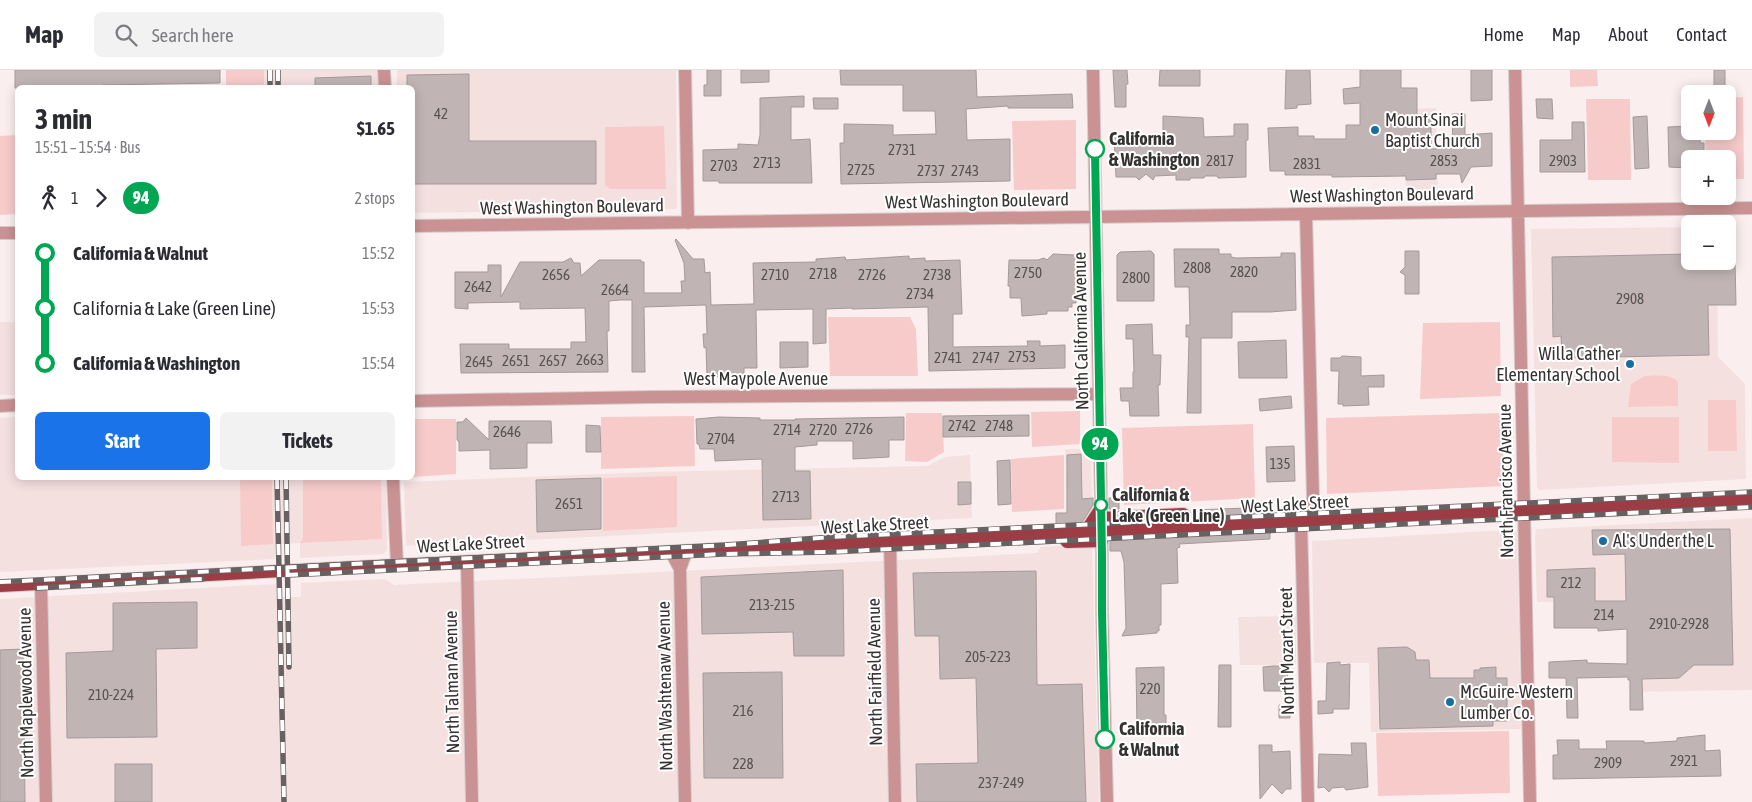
<!DOCTYPE html>
<html lang="en">
<head>
<meta charset="utf-8">
<style>
	:root { --surface:#fff; --page:#f2f2f3; --text:#2b2b33; --muted:#7c7c81; --line:#e1e1e2; --accent:#1a73e8 }
	body { margin:0; font-family:"Asap Condensed",sans-serif; background:var(--page); color:var(--text); height:100vh; display:flex; flex-direction:column; font-size:19px; white-space:nowrap }
	* { box-sizing:border-box; margin:0 }
	p { font-size:16px; color:var(--muted) }
	.icon { flex:none; width:28px; height:28px; fill:none; stroke:currentColor; stroke-width:2; stroke-linecap:round; stroke-linejoin:round }
	.map { position:relative; flex:1; overflow:hidden }
	.panel { position:absolute; left:15px; top:15px; width:400px; height:395px; display:flex; flex-direction:column; background:var(--surface); border-radius:8px; box-shadow:0 2px 12px #0003 }
	.panel>* { flex:none }
	.badge { padding:0 10px; border-radius:16px; font-size:18px; line-height:32px }
	.needle { width:32px; rotate:180deg }
	.buttons { position:absolute; left:1681px; top:15px; display:grid; gap:10px }
	.buttons a { display:grid; place-items:center; width:55px; height:55px; border-radius:8px; background:var(--surface); box-shadow:0 2px 12px #0003; font-size:25px }
	.map>.badge { position:absolute; translate:-50% -50%; box-shadow:0 0 0 2px #fff }
	.legs { display:flex; align-items:center; gap:8px; height:55px; padding:0 20px; font-size:16px }
	.legs p { margin-inline-start:auto }
	.head { display:flex; align-items:center; justify-content:space-between; height:85px; padding:0 20px }
	h1 { font-size:28px; font-weight:700; line-height:38px }
	.primary-button { display:flex; gap:10px; margin-top:auto; padding:10px 20px }
	.primary-button a { flex:1; height:58px; border-radius:8px; background:var(--accent); color:#fff; font-size:20px; font-weight:700; line-height:58px; text-align:center }
	.primary-button a+a { background:var(--page); color:var(--text) }
	ul { padding:0 20px; list-style:none }
	li { display:flex; align-items:center; gap:18px; height:55px; font-size:19px }
	li i { display:grid; place-items:center; width:8px; height:100%; margin:0 6px; background:currentColor }
	li i::after { content:''; width:12px; height:12px; margin:-6px; border:4px solid; border-radius:50%; background:var(--surface) }
	li p { margin-inline-start:auto }
	li:first-child i { background:linear-gradient(#0000 50%,currentColor 0) }
	li:last-child i { background:linear-gradient(currentColor 50%,#0000 0) }
	header { display:flex; align-items:center; gap:30px; box-sizing:border-box; height:70px; padding:0 25px; background:var(--surface); border-bottom:1px solid var(--line) }
	header strong { font-size:24px }
	nav { display:flex; gap:28px; margin-inline-start:auto; font-size:18px }
	.search { width:350px; height:45px; background:var(--page); display:flex; align-items:center; gap:12px; box-sizing:border-box; padding:0 18px; border-radius:8px; color:var(--muted); font-size:19px }
	.map>svg:first-child { display:block }
	.built { fill:#f5e0e0 }
	.green { fill:#f8cbcb }
	.building { fill:#c0b4b4; stroke:#a59a9a }
	.lines { fill:none; stroke-linecap:round; stroke-linejoin:round }
	.minor-casing { stroke:#d7cccc; stroke-width:14 }
	.major-casing { stroke:#d7cccc; stroke-width:14 }
	.minor { stroke:#ca9293; stroke-width:12 }
	.major { stroke:#9e3c46; stroke-width:12 }
	.rail-casing { stroke:#676161; stroke-width:5.5 }
	.rail { stroke:#fff; stroke-width:4; stroke-dasharray:11; stroke-linecap:butt }
	.line-1-casing { stroke:#fff; stroke-width:11 }
	.line-1 { stroke:#00a651; stroke-width:8 }
	.poi-dot { fill:#186e9e; stroke:#fff; stroke-width:2 }
	.stop-1-dot { fill:#fff; stroke:#00a651; stroke-width:2.5 }
	.labels { text-anchor:middle; stroke-width:4; stroke-linejoin:round; paint-order:stroke }
	.number-label { font-size:15px; fill:#585252 }
	.poi-label { font-size:18px; fill:#363232; stroke:#fff; text-anchor:start }
	.stop-label { font-size:18px; font-weight:bold; fill:#363232; stroke:#fff; text-anchor:start }
	.street-label { font-size:18px; fill:#363232; stroke:#fff }
</style>
</head>
<body>
<header>
<strong>Map</strong>
<div class="search"><svg class="icon" aria-label="search" viewBox="0 0 24 24"><circle cx="10" cy="10" r="6"/><path d="M15 15l6 6"/></svg>Search here</div>
<nav><a>Home</a><a>Map</a><a>About</a><a>Contact</a></nav>
</header>
<div class="map">
<svg width="1752" height="732" viewBox="0 0 1752 732">
	<rect width="100%" height="100%" fill="#faeeee"/>
	<path class="built" d="M226,0H378V17H228L226,16Z
		M397,0H676L677,139L413,143L412,18L397,17Z
		M1436,38L1438,129H1406L1404,39Z
		M1690,157V191H1717L1718,287L1745,314L1746,409L1539,420L1537,417L1531,159Z
		M0,252H17V325H0Z
		M17,347L18,408H386L387,480L383,484L300,488V473L278,474H275V489L0,502V348Z
		M1065,379H1088L1091,392L1092,447L1089,450H1066Z
		M970,385L972,448L406,476L404,412L650,402L927,396L945,387Z
		M1752,448V620L1629,622L1626,531L1537,532L1535,467L1536,459Z
		M1507,460H1514L1517,463L1521,659L1371,662L1369,593H1314L1312,471Z
		M1089,474L1092,477L1099,732H0V529L276,514V527H301V513L385,509L394,515L662,502L1037,483L1041,477Z
		M1296,546V595H1240L1238,547Z"/>
	<path class="green" d="M226,0H264V17H228L226,16Z
		M1570,0H1597L1598,16L1570,17Z
		M1743,27L1744,109H1728V89H1706L1705,61H1728V28Z
		M1586,29H1630L1631,110H1588Z
		M1076,50V119L1014,120L1012,51Z
		M664,56L666,119H610L605,115V57Z
		M17,65V144L0,145V66Z
		M828,247H910L916,259L918,306H830Z
		M1500,252L1501,326L1420,329L1423,253Z
		M1645,306C1656,306 1670,303 1678,312V336L1628,337L1631,314Z
		M1708,330H1736L1737,381H1708Z
		M1080,341V374L1032,377L1031,342Z
		M906,343H942L944,382L927,392L905,391Z
		M1502,343L1504,416L1327,424L1326,348Z
		M694,346L695,396L601,399V347Z
		M1612,347H1679V393L1612,392Z
		M413,349H456V404L413,407Z
		M1253,354L1255,428L1124,435L1122,358Z
		M1064,385V439L1012,442L1011,389Z
		M677,406V457L603,461V408Z
		M240,408H272L273,474L241,476Z
		M303,408H381L382,469L300,473L303,468Z
		M1509,661L1510,723L1378,726L1376,663Z"/>
	<path class="building" d="M15,0H220V13L102,15V18H15Z
		M707,0H721V26H704V15H707Z
		M741,0H769V12L741,13Z
		M840,0H976L977,27L1072,24L1073,38H1008V36L966,39L967,70L1010,69V111L841,114L840,73H844V54L893,55V65L936,64L935,41H903V15H841Z
		M1113,0H1127L1128,14H1126V37H1115Z
		M1160,0H1200V16H1159Z
		M1286,0H1310L1311,34L1297,35V38L1285,39Z
		M1360,0H1401V18H1417V45H1431V79L1453,78L1452,44H1465V65L1492,63V96L1471,97L1462,113L1460,104H1436V109L1406,110V106L1332,107V105H1285V101H1270L1268,58L1298,57V66H1314V69H1346V55H1360V33L1344,34L1343,19L1360,17Z
		M1471,0H1492V30L1471,31Z
		M1714,0H1725V16H1714Z
		M469,4V71H596V114H412V18H407V5Z
		M371,6V18H315V8Z
		M804,26V37H791V70L810,69L812,113H719V111H703V80L738,79V74L758,75L760,65V28Z
		M813,28H838V39H814Z
		M1536,29H1552L1553,49L1537,48Z
		M1163,46L1203,48L1204,67L1234,66V54H1248V70H1246V107L1218,108L1217,106H1205L1204,108H1190V110H1176V105L1155,106L1153,110L1146,104L1139,110L1136,107H1116L1114,68L1161,66V62L1163,61Z
		M1647,46L1649,98L1635,99L1633,47Z
		M1572,52H1584L1585,102H1540V70H1572Z
		M1690,56V61H1700V73H1704V89H1690V98L1669,97L1668,57Z
		M676,169L693,189H704L705,203L710,202L711,235L754,234L753,193L816,192V189L845,187L846,190L909,186V189L925,188V191L960,190L962,244H953V277L1028,276L1027,271H1040V276L1065,275V298L929,301L928,237L852,239V238L826,239V273L813,274V239L756,240L757,298H744V306L707,307L706,277L704,278L703,264H707L706,235L644,237L645,302H632V230H620L609,231V261H607L608,302L461,303L460,274H509V279H571V272H586L585,238L520,239V232L468,233V239L455,238V202H488V195H501V227L520,192H563L571,188L574,193H580L581,206L599,190H641V192H644V223H682L681,211H685L684,193L675,170Z
		M1174,179H1219V184H1231V187L1236,188L1281,187V183H1295L1296,240L1270,242H1232V268H1201V343H1187L1189,267H1186V255H1190L1189,217H1175Z
		M1151,181L1154,184V231H1117V185L1120,182Z
		M1405,181H1419V224H1405V205L1400,202L1405,197Z
		M1053,184L1075,185L1076,233H1072V237H1068V241H1047V244L1022,246L1021,228H1010V216H1008L1009,190H1038L1044,188L1047,190Z
		M1690,184V191H1735L1736,235H1708L1709,285L1562,288L1561,266L1553,267L1552,187Z
		M1152,254L1153,285H1161L1160,315H1158L1159,346H1130L1129,331H1121L1120,318H1133V302H1134L1133,269H1126V255Z
		M1286,270L1287,308H1239L1238,272Z
		M780,272H808V297L780,298Z
		M1342,286L1361,287V306L1384,305V317H1368L1369,335L1343,336V334H1338L1339,301H1331V288H1340Z
		M1291,326L1292,338L1260,341L1259,329Z
		M1029,345V366L943,367V346Z
		M719,347L760,348V350H795V349L904,347V370H889V387L853,389V371H817V375L795,377V401H810L811,449L763,450L762,389L715,391L714,379H700L699,374H697L696,349Z
		M466,348L489,370V351H551L552,373H527V398L490,399V380L459,381V372L457,370V352H463Z
		M586,355L600,356L601,382H586Z
		M1294,376L1295,411L1267,412L1266,377Z
		M1081,384L1082,429L1093,428V435L1081,454L1056,455V443H1067V385Z
		M1010,390L1011,434L998,435L997,391Z
		M601,408V459L537,462L536,410Z
		M958,412H971V434L958,435Z
		M1109,428H1119V439H1109Z
		M1258,433L1259,437L1269,436V444L1202,448L1192,440L1248,438V434Z
		M1730,459L1733,595H1694L1679,608L1642,609L1643,640H1630V610H1628V607L1577,608L1578,648H1567L1566,608H1549V592L1587,590V593L1627,594V559L1598,561V558H1554V527H1547V500L1595,498V531H1626L1625,484L1593,485L1592,460Z
		M1270,461V469L1179,474L1180,477L1177,478L1178,513L1161,514V555H1159V561H1157V563L1122,566L1126,558L1124,492L1121,481H1110V468Z
		M843,500L844,586H794L793,562L702,564L701,507Z
		M1036,501L1037,615L1082,614L1086,732H917L916,694L978,693L976,608L940,609L939,566H915L913,503Z
		M197,532V578L156,579L157,667L67,668L66,583L113,581V533Z
		M1407,577L1415,582L1416,590H1429L1430,608H1474V600H1480V598L1496,597V608H1507V651H1493V656L1380,659L1378,578Z
		M23,579L25,732H0V580Z
		M1340,592V595L1350,594L1349,639H1333V643L1318,644V631H1326L1327,593Z
		M1219,595H1231V657H1218Z
		M1273,596H1287L1288,621H1264L1263,597Z
		M1164,597V645H1166V657L1137,656L1136,598Z
		M782,602L783,708H704L703,603Z
		M1279,635H1290V648H1279Z
		M1705,665V681L1720,680L1721,706L1553,709V685H1558L1557,670H1579V679H1607L1606,671H1644V673L1677,671V668Z
		M1351,673H1366L1368,717L1346,720L1344,717L1332,718L1329,722L1324,717L1318,718L1319,684L1352,685Z
		M1259,675H1272V682L1290,681L1291,719H1286L1282,724L1272,714L1260,729Z
		M115,694H152V732H115Z"/>
	<g class="lines">
		<g class="minor-casing">
			<path id="minor" d="M384,0L385,18
				M685,0L688,153
				M1093,0L1102,485V542L1107,732
				M1515,0L1530,732
				M1306,144L1313,428V433L1301,451L1308,732
				M412,156L1752,138
				M0,163H18
				M412,331L652,327L1099,324
				M0,336L18,335
				M393,408L397,495
				M890,471L895,732
				M671,482L680,499L686,482
				M467,492L472,732
				M680,499L685,732
				M41,514L46,732"/>
		</g>
		<g class="major-casing">
			<path id="major" d="M1101,448L1183,444L1200,456
				M1085,462L1101,438
				M1060,463L1067,472L1102,471
				M0,516L397,495L1752,429"/>
		</g>
		<use href="#minor" class="minor"/>
		<use href="#major" class="major"/>
		<g class="rail-casing">
			<path id="rail" d="M270,0V18
				M278,0V18
				M277,408L284,732
				M286,408L289,597
				M287,505L723,484L831,482L1752,437
				M0,512L727,475L832,467L1752,422
				M37,518L202,509"/>
		</g>
		<use href="#rail" class="rail"/>
	</g>
	<g class="lines">
		<g class="line-1-casing">
			<path id="line-1" d="M1095,79L1102,486V542L1105,669"/>
		</g>
		<use href="#line-1" class="line-1"/>
	</g>
	<g class="poi-dot">
		<circle cx="1375" cy="60" r="5"/>
		<circle cx="1630" cy="294" r="5"/>
		<circle cx="1603" cy="471" r="5"/>
		<circle cx="1450" cy="632" r="5"/>
	</g>
	<g class="stop-1-dot">
		<circle cx="1095" cy="79" r="9"/>
		<circle cx="1101" cy="435" r="6"/>
		<circle cx="1105" cy="669" r="9"/>
	</g>
	<g class="labels">
		<g class="number-label">
			<text x="441" y="49">42</text>
			<text x="902" y="85">2731</text>
			<text x="1220" y="96">2817</text>
			<text x="1444" y="96">2853</text>
			<text x="1563" y="96">2903</text>
			<text x="767" y="98">2713</text>
			<text x="1307" y="99">2831</text>
			<text x="724" y="101">2703</text>
			<text x="861" y="105">2725</text>
			<text x="931" y="106">2737</text>
			<text x="965" y="106">2743</text>
			<text x="1197" y="203">2808</text>
			<text x="1244" y="207">2820</text>
			<text x="1028" y="208">2750</text>
			<text x="823" y="209">2718</text>
			<text x="556" y="210">2656</text>
			<text x="775" y="210">2710</text>
			<text x="872" y="210">2726</text>
			<text x="937" y="210">2738</text>
			<text x="1136" y="213">2800</text>
			<text x="478" y="222">2642</text>
			<text x="615" y="225">2664</text>
			<text x="920" y="229">2734</text>
			<text x="1630" y="234">2908</text>
			<text x="1022" y="292">2753</text>
			<text x="948" y="293">2741</text>
			<text x="986" y="293">2747</text>
			<text x="590" y="295">2663</text>
			<text x="516" y="296">2651</text>
			<text x="553" y="296">2657</text>
			<text x="479" y="297">2645</text>
			<text x="962" y="361">2742</text>
			<text x="999" y="361">2748</text>
			<text x="859" y="364">2726</text>
			<text x="787" y="365">2714</text>
			<text x="823" y="365">2720</text>
			<text x="507" y="367">2646</text>
			<text x="721" y="374">2704</text>
			<text x="1280" y="399">135</text>
			<text x="786" y="432">2713</text>
			<text x="569" y="439">2651</text>
			<text x="1571" y="518">212</text>
			<text x="772" y="540">213-215</text>
			<text x="1604" y="550">214</text>
			<text x="1679" y="559">2910-2928</text>
			<text x="988" y="592">205-223</text>
			<text x="1150" y="624">220</text>
			<text x="111" y="630">210-224</text>
			<text x="743" y="646">216</text>
			<text x="1684" y="696">2921</text>
			<text x="1608" y="698">2909</text>
			<text x="743" y="699">228</text>
			<text x="1001" y="718">237-249</text>
		</g>
		<g class="poi-label">
			<text x="1385" y="56">Mount Sinai<tspan x="1385" dy="21">Baptist Church</tspan></text>
			<text x="1620" y="290" text-anchor="end">Willa Cather<tspan x="1620" dy="21">Elementary School</tspan></text>
			<text x="1613" y="477">Al's Under the L</text>
			<text x="1460" y="628">McGuire-Western<tspan x="1460" dy="21">Lumber Co.</tspan></text>
		</g>
		<g class="stop-label">
			<text x="1109" y="75">California<tspan x="1109" dy="21">&amp; Washington</tspan></text>
			<text x="1112" y="431">California &amp;<tspan x="1112" dy="21">Lake (Green Line)</tspan></text>
			<text x="1119" y="665">California<tspan x="1119" dy="21">&amp; Walnut</tspan></text>
		</g>
		<g class="street-label">
			<text transform="translate(1382 125) rotate(-1)" y="6">West Washington Boulevard</text>
			<text transform="translate(977 131) rotate(-1)" y="6">West Washington Boulevard</text>
			<text transform="translate(572 137) rotate(-1)" y="6">West Washington Boulevard</text>
			<text transform="translate(1081 261) rotate(-91)" y="6">North California Avenue</text>
			<text x="756" y="315">West Maypole Avenue</text>
			<text transform="translate(1506 411) rotate(-91)" y="6">North Francisco Avenue</text>
			<text transform="translate(1295 434) rotate(-3)" y="6">West Lake Street</text>
			<text transform="translate(875 455) rotate(-3)" y="6">West Lake Street</text>
			<text transform="translate(471 474) rotate(-3)" y="6">West Lake Street</text>
			<text transform="translate(1287 581) rotate(-91)" y="6">North Mozart Street</text>
			<text transform="translate(875 602) rotate(-91)" y="6">North Fairfield Avenue</text>
			<text transform="translate(452 612) rotate(-91)" y="6">North Talman Avenue</text>
			<text transform="translate(665 616) rotate(-91)" y="6">North Washtenaw Avenue</text>
			<text transform="translate(26 623) rotate(-91)" y="6">North Maplewood Avenue</text>
		</g>
	</g>
</svg>
<div class="buttons">
<a><svg class="needle" viewBox="-14 -14 28 28"><path d="M0-13l5 13h-10z" fill="#e53935"/><path d="M0 13l5-13h-10z" fill="#7c7c81"/></svg></a>
<a>+</a>
<a>−</a>
</div>
<b class="badge" style="left:1100px;top:374px;background:#00a651;color:#fff">94</b>
<section class="panel">
<div class="head"><div><h1>3 min</h1><p>15:51 – 15:54 · Bus</p></div><b>$1.65</b></div>
<div class="legs"><svg class="icon" aria-label="walk" viewBox="0 0 24 24"><circle cx="13" cy="4" r="2"/><path d="M13 8l-2 6 4 7M11 14l-3 7M7 12l3-4h3l4 4"/></svg>1<svg class="icon" aria-label="forward" viewBox="0 0 24 24"><path d="M9 5l7 7-7 7"/></svg><b class="badge" style="background:#00a651;color:#fff">94</b><p>2 stops</p></div>
<ul>
<li><i style="color:#00a651"></i><b>California &amp; Walnut</b><p>15:52</p></li>
<li><i style="color:#00a651"></i><span>California &amp; Lake (Green Line)</span><p>15:53</p></li>
<li><i style="color:#00a651"></i><b>California &amp; Washington</b><p>15:54</p></li>
</ul>
<div class="primary-button"><a>Start</a><a>Tickets</a></div>
</section>
</div>
</body>
</html>
